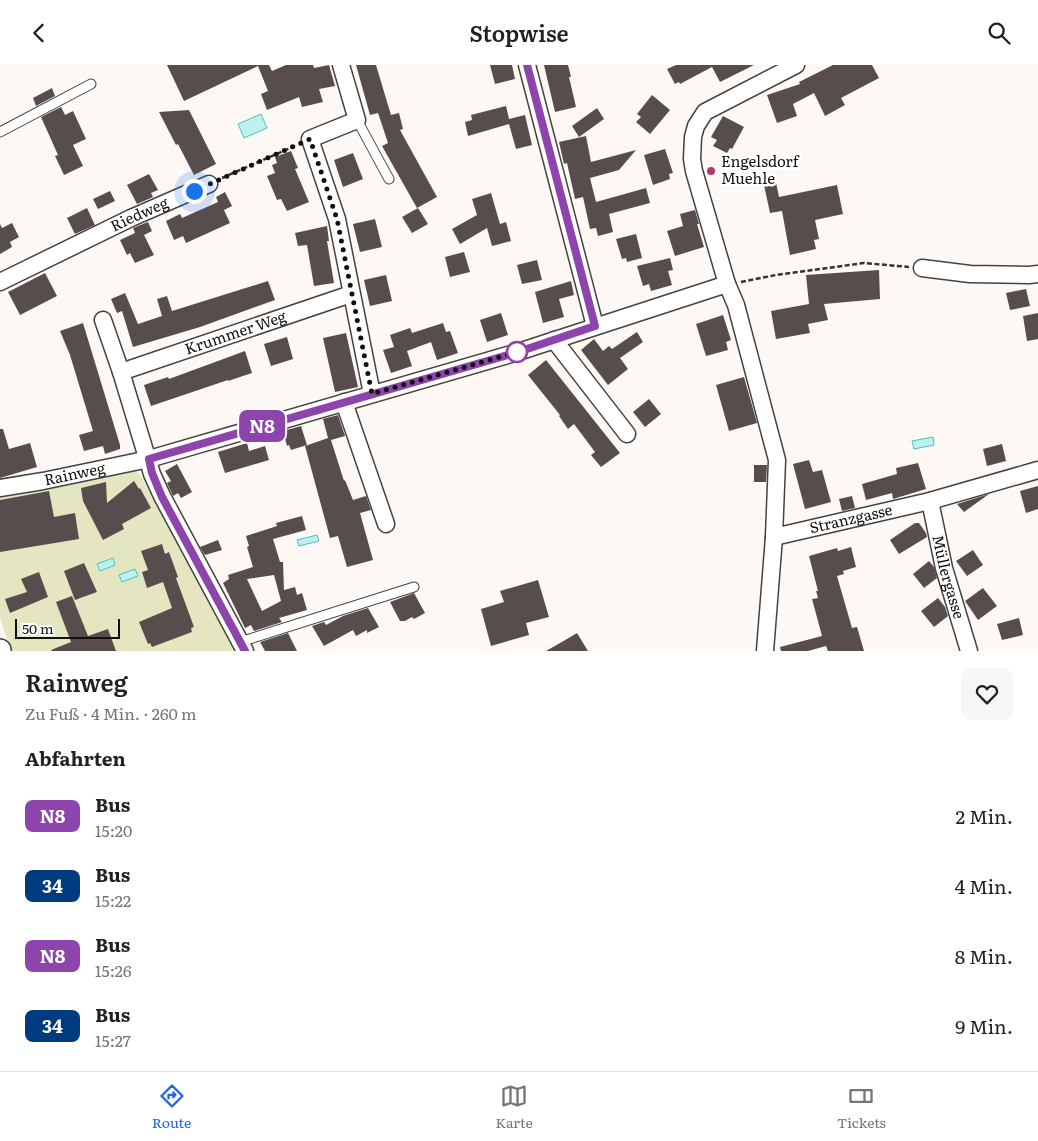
<!DOCTYPE html>
<html lang="de">
<head>
<meta charset="utf-8">
<style>
	:root { --surface:#fff; --page:#f6f6f6; --text:#202124; --muted:#757577; --line:#e0e0e0; --accent:#2563eb }
	body { margin:0; font-family:Literata,serif; background:var(--page); color:var(--text); height:100vh; display:flex; flex-direction:column; font-size:19px; white-space:nowrap }
	* { box-sizing:border-box; margin:0 }
	p { font-size:16px; color:var(--muted) }
	.icon { flex:none; width:28px; height:28px; fill:none; stroke:currentColor; stroke-width:2; stroke-linecap:round; stroke-linejoin:round }
	.map { position:relative; height:586px; overflow:hidden }
	.sheet { display:flex; flex-direction:column; background:var(--surface); flex:1 }
	.sheet>* { flex:none }
	.badge { padding:0 10px; border-radius:8px; font-size:18px; line-height:32px }
	.scale { position:absolute; left:15px; bottom:12px; width:105px; box-sizing:border-box; padding-left:5px; border:2px solid #101010; border-top:0; font-size:14px; line-height:18px; white-space:nowrap; color:#101010; -webkit-text-stroke:4px #fff; paint-order:stroke }
	.you { position:absolute; width:25px; height:25px; margin:-12px; border:4px solid #fff; border-radius:50%; background:#1a73e8; box-shadow:0 0 0 8px #1a73e833 }
	.map>.badge { position:absolute; translate:-50% -50%; box-shadow:0 0 0 2px #fff }
	h2 { padding:0 25px; font-size:19px; line-height:45px }
	.round { display:grid; place-items:center; flex:none; width:52px; height:52px; border-radius:10px; background:var(--page) }
	.overview { display:flex; align-items:center; justify-content:space-between; height:85px; padding:0 25px }
	h1 { font-size:24px; font-weight:600; line-height:38px }
	ul { padding:0; list-style:none }
	li { display:flex; align-items:center; gap:15px; height:70px; padding:0 25px }
	li div { flex:1 }
	li b { display:block; font-size:19px }
	li em { font-style:normal }
	li .badge { min-width:55px; font-weight:700; text-align:center }
	header { display:flex; justify-content:space-between; align-items:center; height:65px; padding:0 25px; background:var(--surface); font-size:22px; font-weight:600 }
	.dock { display:flex; justify-content:space-around; align-items:center; height:70px; border-top:1px solid var(--line); background:var(--surface); font-size:14px; color:var(--muted) }
	.dock a { display:grid; justify-items:center; gap:2px }
	.dock .current { color:var(--accent) }
	.map>svg:first-child { display:block }
	.green { fill:#e3e6c0 }
	.water { fill:#bdf1f0; stroke:#4ac0c2 }
	.building { fill:#584d4d; fill-rule:evenodd }
	.lines { fill:none; stroke-linecap:round; stroke-linejoin:round }
	.service-casing { stroke:#434343; stroke-width:11 }
	.minor-casing { stroke:#434343; stroke-width:19 }
	.tertiary-casing { stroke:#434343; stroke-width:24 }
	.path { stroke:#323232; stroke-width:2.5; stroke-dasharray:5 2.5; stroke-linecap:butt }
	.service { stroke:#fff; stroke-width:9 }
	.minor { stroke:#fff; stroke-width:16 }
	.tertiary { stroke:#fff; stroke-width:21 }
	.line-casing { stroke:#fff; stroke-width:11 }
	.line { stroke:#8e44ad; stroke-width:8 }
	.walk { stroke:#101010; stroke-width:5; stroke-dasharray:0 9 }
	.poi-dot { fill:#b4346c; stroke:#fff; stroke-width:2 }
	.stop-dot { fill:#fff; stroke:#8e44ad; stroke-width:2.5 }
	.labels { text-anchor:middle; stroke-width:5; stroke-linejoin:round; paint-order:stroke }
	.poi-label { font-size:15px; fill:#101010; stroke:#fff; text-anchor:start }
	.street-label { font-size:15px; fill:#101010; stroke:#fff }
</style>
</head>
<body>
<header><svg class="icon" aria-label="back" viewBox="0 0 24 24"><path d="M15 5l-7 7 7 7"/></svg>Stopwise<svg class="icon" aria-label="search" viewBox="0 0 24 24"><circle cx="10" cy="10" r="6"/><path d="M15 15l6 6"/></svg></header>
<div class="map">
<svg width="1038" height="586" viewBox="0 0 1038 586">
	<rect width="100%" height="100%" fill="#fef8f4"/>
	<path class="green" d="M134,405L139,408L236,586H11L0,553V430Z"/>
	<path class="water" d="M261,49L267,63L244,73L238,59Z
		M933,372L934,380L914,384L912,376Z
		M317,470L319,476L299,481L297,475Z
		M113,493L115,500L100,506L97,499Z
		M135,504L138,511L122,517L119,510Z"/>
	<path class="building" d="M167,0H269L272,6L286,0H313L314,3L329,0L335,21L319,24L323,37L302,42L299,32L267,45L261,29L268,26L258,1L184,36Z
		M356,0H376L391,50L399,48L403,64L400,65L437,132L417,143L382,81L388,78L378,48L370,50Z
		M490,0H512L515,14L495,19Z
		M544,0H568L571,12H569L576,42L555,47Z
		M676,0H754L720,17L712,2L680,19L679,17L675,19L667,4Z
		M833,0H872L879,13L841,33L845,40L825,51L814,28L793,39L797,51L777,58L767,30L800,19L799,17Z
		M52,23L55,31L36,41L33,33Z
		M652,30L670,45L650,69L636,57L641,52L637,49Z
		M506,41L509,54L525,50L532,80L516,84L509,59L468,71L465,57L472,55L471,50Z
		M61,42L65,50L73,46L86,74L73,80L83,101L64,110L55,91L58,90L41,52Z
		M597,43L604,54L579,72L572,61Z
		M189,45L216,99L194,110L178,79L176,80L159,47Z
		M723,51L744,62L732,84L730,83L727,88L713,81L717,75L711,72Z
		M586,71L591,97L636,85L619,105L590,113L596,137L646,123L650,138L609,149L613,167L598,171L596,163L590,164L583,132L575,134L567,98L564,99L559,77Z
		M665,84L673,108L669,109L670,114L653,120L644,90Z
		M291,86L298,103L295,104L309,137L287,146L281,134L277,135L267,111L275,108L272,100L277,98L275,92Z
		M353,88L363,114L343,122L334,95Z
		M149,109L158,125L151,128L153,132L137,139L127,120Z
		M776,117L779,132L837,120L843,149L815,155L819,174L814,175L816,184L790,190L782,146L770,148L764,120Z
		M110,126L115,136L98,144L93,134Z
		M225,127L232,141L224,145L230,158L186,178L183,171L174,175L166,156L180,149L182,153L218,137L216,132Z
		M491,128L500,159L506,157L511,176L492,181L487,163L460,179L452,164L477,150L472,134Z
		M87,143L95,160L75,169L67,153Z
		M418,143L428,159L412,168L402,152Z
		M695,145L699,159H697L704,182L675,191L667,166L683,161L680,149Z
		M375,154L382,182L360,187L353,159Z
		M148,157L152,166L144,170L154,190L135,198L130,188L127,190L120,175L135,168L133,163Z
		M12,158L19,172L10,177L12,182L0,189V159L2,163Z
		M327,161L329,176H327L334,218L314,221L307,180L298,181L295,168Z
		M636,169L642,193L627,197L626,193L622,194L616,174Z
		M464,187L470,207L450,212L445,192Z
		M670,193L673,205L668,206L672,220L651,226L649,219L643,221L637,201Z
		M537,195L542,215L522,219L517,200Z
		M879,205L880,234L824,239L828,255L808,259L810,268L776,274L771,246L809,239L806,210Z
		M45,208L57,231L20,250L8,227Z
		M386,210L392,236L370,241L364,215Z
		M268,216L275,235L200,262L133,282L122,246L117,248L111,234L125,228L138,259L162,251L157,234L167,231L172,246Z
		M571,216L574,230L559,234L564,252L543,258L535,227Z
		M1026,224L1030,241L1010,245L1006,228Z
		M501,248L508,270L487,277L480,255Z
		M1038,248V274L1027,276L1023,251Z
		M723,250L731,275L726,277L728,285L706,291L696,259Z
		M83,258L120,380V384L105,389L103,381L84,386L79,370L93,366L70,290L60,266Z
		M443,258L446,267L450,266L458,288L437,295L431,277L407,286L412,301L391,308L383,285L394,282L390,270L410,263L412,268Z
		M637,267L643,277L620,293L628,304L608,320L581,285L594,274L603,286L609,281L612,284Z
		M346,268L358,322L335,327L323,273Z
		M287,272L293,294L271,301L264,279Z
		M245,286L252,308L228,316V315L151,341L144,320L168,312L169,314Z
		M546,295L620,388L601,402L591,390L595,387L574,359L568,364L559,351L560,350L528,310Z
		M744,312L757,358L729,366L716,320Z
		M649,334L661,349L645,362L633,347Z
		M338,350L345,371L331,375L344,416L345,415L353,435L366,431L371,445L360,448L373,495L347,502L338,471L330,473L305,381L328,373L323,354Z
		M301,361L307,380L291,385L289,380L287,381L283,366Z
		M0,364H3L9,384L30,378L37,402L0,413Z
		M247,378L249,386L265,381L269,395L225,408L218,387Z
		M1002,379L1006,396L987,401L983,384Z
		M809,395L813,407L822,405L831,437L805,444L793,399Z
		M918,398L926,424L893,434L892,428L866,435L862,419L897,409L896,403Z
		M177,399L192,427L181,433L178,428L173,431L167,418L171,416L165,406Z
		M754,400H767L766,417H754Z
		M134,416L139,424L140,423L151,443L122,459L124,464L103,475L83,436L81,423L106,417L107,438Z
		M1038,421V444L1026,448L1020,426Z
		M49,426L54,452L75,448L79,474L0,487V435Z
		M989,429L964,447L957,439Z
		M852,431L855,443L842,446L839,434Z
		M302,451L306,465L273,474L280,497H283L284,525L295,522L297,530L302,528L307,545L279,553L282,557L254,566L251,560L245,563L223,518L229,514L228,510L253,502L247,482L249,481L246,471L277,461L276,458ZM274,510L281,536L262,546L247,514Z
		M915,458H919L926,468L927,472L899,489L890,475Z
		M218,475L222,485L205,490L200,482Z
		M162,479L165,489L169,487L178,512L176,513L194,562L191,563L192,567L152,582L150,578L148,579L139,557L172,543L163,517L147,523L142,507L148,505L141,486Z
		M851,482L856,502L843,506L844,509L837,511L852,563L857,562L864,586H828L826,581L808,586H781L780,582L822,571L812,534L818,533L816,526H818L809,491L837,483L838,486Z
		M973,485L983,500L967,511L956,496Z
		M929,496L934,502L937,513L924,523L913,509Z
		M84,498L97,527L75,535L64,506Z
		M39,507L48,532L10,548L5,534L27,527L21,514Z
		M538,515L549,552L526,558L529,570L491,581L481,544L504,537L500,526Z
		M983,523L997,541L978,555L965,536Z
		M414,528L425,548L414,554L412,552L405,556H400L390,537Z
		M72,531L88,571L108,564L116,586H52L51,585L71,577L56,537Z
		M938,533L945,542L948,551L934,562L921,546Z
		M368,543L379,562L367,568V565L356,571L353,565L324,581L312,561L324,557L326,560L343,551Z
		M1019,553L1023,570L1002,575L997,559Z
		M288,568L297,586H265L260,577Z
		M577,568L588,586H546L567,574Z"/>
	<g class="lines">
		<g class="service-casing">
			<path id="service" d="M357,55L389,114
				M0,67L91,19
				M240,577L414,522"/>
		</g>
		<g class="minor-casing">
			<g id="minor">
				<path d="M341,0L357,55L310,74L337,154L372,329"/>
				<path d="M527,0L595,261"/>
				<path d="M922,203L970,209L1029,210L1038,209"/>
				<path id="s1" d="M0,217L131,153L209,119"/>
				<path d="M103,255L121,307L152,409L162,431L245,586"/>
				<path d="M554,275L627,369"/>
				<path id="s2" d="M121,307L351,229"/>
				<path d="M344,337L386,459"/>
				<path id="s3" d="M0,423L43,416L149,394L518,287L727,219"/>
				<path id="s4" d="M930,436L944,503L969,586"/>
				<path id="s5" d="M774,472L930,436L1038,405"/>
				<path d="M765,586L774,472L777,395L736,240L727,219L694,106L692,94L693,72L696,61L705,47L796,0"/>
			</g>
		</g>
		<g class="tertiary-casing">
			<path id="tertiary" d="M0,585V586"/>
		</g>
		<path class="path" d="M222,113L297,80
			M741,217L776,210L864,198L909,202"/>
		<use href="#service" class="service"/>
		<use href="#minor" class="minor"/>
		<use href="#tertiary" class="tertiary"/>
	</g>
	<g class="lines">
		<g class="line-casing">
			<path id="line" d="M245,586L162,432L152,408L149,394L518,287L595,261L527,0"/>
		</g>
		<use href="#line" class="line"/>
		<path class="walk" d="M194,126L310,74L337,154L372,329L517,287"/>
	</g>
	<circle class="poi-dot" cx="711" cy="106" r="5"/>
	<circle class="stop-dot" cx="517" cy="287" r="10"/>
	<g class="labels">
		<g class="poi-label">
			<text x="721" y="102">Engelsdorf<tspan x="721" dy="17">Muehle</tspan></text>
		</g>
		<g class="street-label">
			<text dy="5" stroke="none"><textPath href="#s1" startOffset="155">Riedweg</textPath></text>
			<text dy="5" stroke="none"><textPath href="#s2" startOffset="121">Krummer Weg</textPath></text>
			<text dy="5" stroke="none"><textPath href="#s3" startOffset="76">Rainweg</textPath></text>
			<text dy="5" stroke="none"><textPath href="#s5" startOffset="79">Stranzgasse</textPath></text>
			<text dy="5" stroke="none"><textPath href="#s4" startOffset="78">Müllergasse</textPath></text>
		</g>
	</g>
</svg>
<div class="scale">50 m</div>
<div class="you" style="left:194px;top:126px"></div>
<b class="badge" style="left:262px;top:361px;background:#8e44ad;color:#fff">N8</b>
</div>
<section class="sheet">
<div class="overview"><div><h1>Rainweg</h1><p>Zu Fuß · 4 Min. · 260 m</p></div><a class="round"><svg class="icon" aria-label="heart" viewBox="0 0 24 24"><path d="M12 20l-8-8c-3-5 5-10 8-4 3-6 11-1 8 4z"/></svg></a></div>
<h2>Abfahrten</h2>
<ul>
<li><span class="badge" style="background:#8e44ad;color:#fff">N8</span><div><b>Bus</b><p>15:20</p></div><em>2 Min.</em></li>
<li><span class="badge" style="background:#003b80;color:#fff">34</span><div><b>Bus</b><p>15:22</p></div><em>4 Min.</em></li>
<li><span class="badge" style="background:#8e44ad;color:#fff">N8</span><div><b>Bus</b><p>15:26</p></div><em>8 Min.</em></li>
<li><span class="badge" style="background:#003b80;color:#fff">34</span><div><b>Bus</b><p>15:27</p></div><em>9 Min.</em></li>
</ul>
</section>
<nav class="dock">
<a class="current"><svg class="icon" aria-label="directions" viewBox="0 0 24 24"><path d="M12 3l9 9-9 9-9-9zM9 14v-3h6M13 9l2 2-2 2"/></svg>Route</a>
<a><svg class="icon" aria-label="map" viewBox="0 0 24 24"><path d="M3 6l6-2 6 2 6-2v14l-6 2-6-2-6 2zM9 4v14M15 6v14"/></svg>Karte</a>
<a><svg class="icon" aria-label="tickets" viewBox="0 0 24 24"><path d="M3 7h18v10H3zM15 7v10"/></svg>Tickets</a>
</nav>
</body>
</html>
